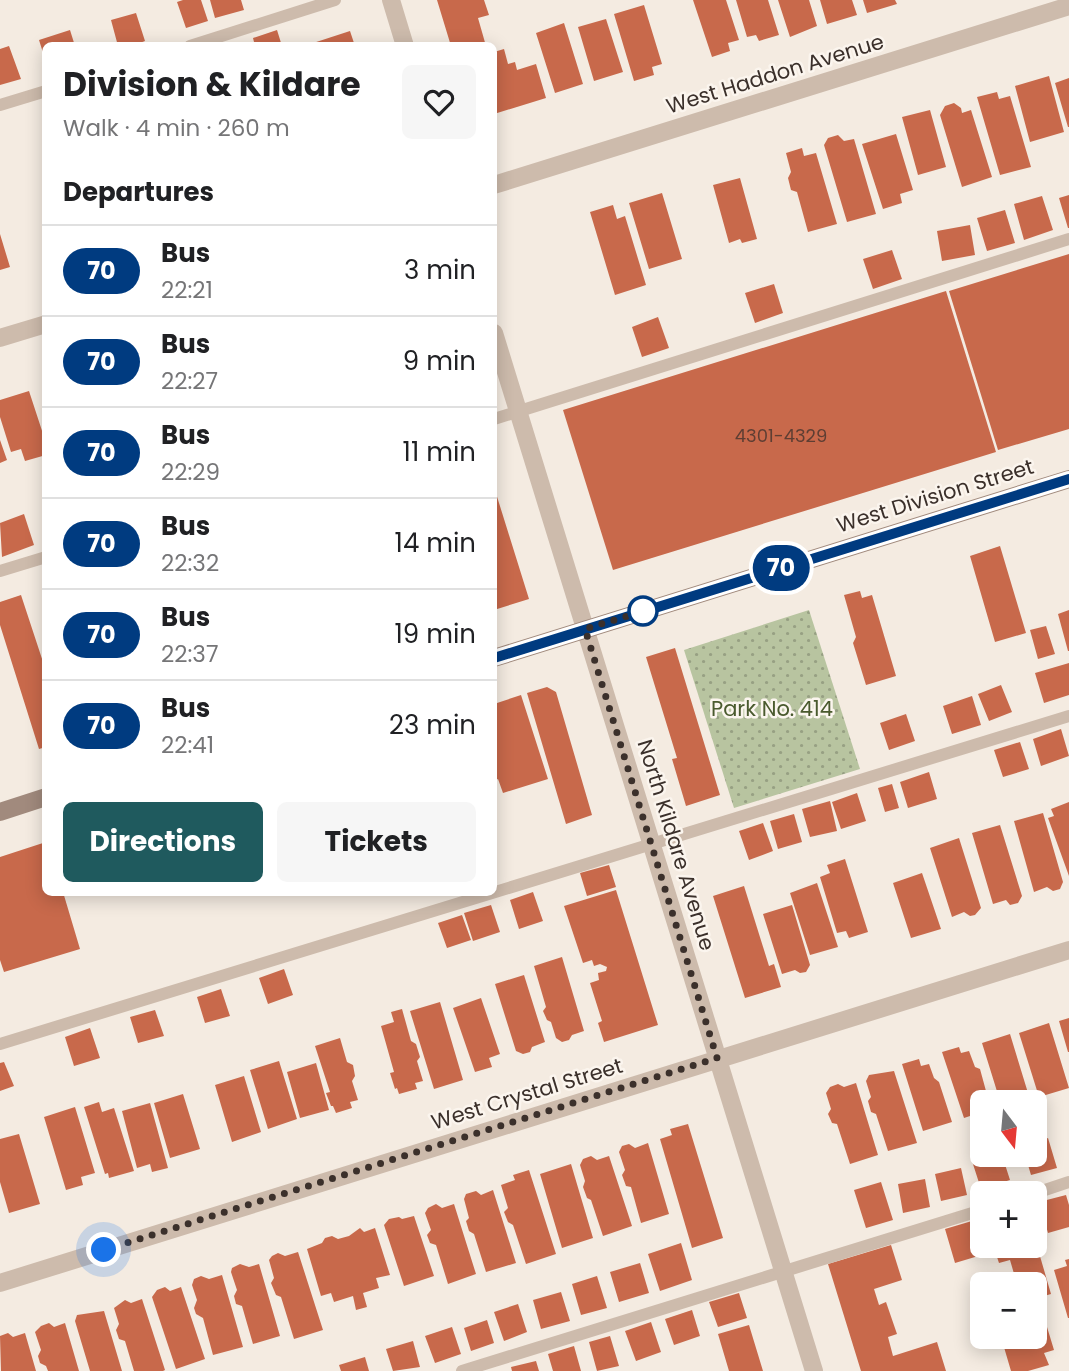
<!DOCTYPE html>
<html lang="en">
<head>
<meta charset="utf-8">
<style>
	:root { --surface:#fff; --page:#f6f6f6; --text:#202124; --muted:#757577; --line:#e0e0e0; --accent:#1f5a5e }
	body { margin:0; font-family:Poppins,sans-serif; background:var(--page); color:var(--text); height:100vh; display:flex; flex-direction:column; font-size:26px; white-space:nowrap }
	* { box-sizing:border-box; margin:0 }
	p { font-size:23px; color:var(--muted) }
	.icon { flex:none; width:38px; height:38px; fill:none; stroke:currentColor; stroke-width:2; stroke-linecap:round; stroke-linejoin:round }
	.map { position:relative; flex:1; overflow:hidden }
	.panel { position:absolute; left:42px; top:42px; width:455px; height:854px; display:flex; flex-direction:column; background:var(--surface); border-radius:10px; box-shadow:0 4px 18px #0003 }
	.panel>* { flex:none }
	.badge { padding:0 14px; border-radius:23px; font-size:24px; line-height:46px }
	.needle { width:46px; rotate:164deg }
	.tools { position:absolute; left:970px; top:1090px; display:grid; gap:14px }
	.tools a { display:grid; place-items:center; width:77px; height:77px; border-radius:10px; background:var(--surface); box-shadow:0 4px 18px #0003; font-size:35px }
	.you { position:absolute; width:35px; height:35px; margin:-18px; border:5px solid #fff; border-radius:50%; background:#1a73e8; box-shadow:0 0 0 10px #1a73e833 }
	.map>.badge { position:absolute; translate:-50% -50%; box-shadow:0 0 0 4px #fff }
	h2 { padding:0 21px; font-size:26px; line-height:63px }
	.round { display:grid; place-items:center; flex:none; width:74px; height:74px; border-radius:10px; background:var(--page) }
	.head { display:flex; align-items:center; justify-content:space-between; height:119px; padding:0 21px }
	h1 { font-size:33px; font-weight:700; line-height:52px }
	.action { display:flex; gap:14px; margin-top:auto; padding:14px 21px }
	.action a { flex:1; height:80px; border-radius:10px; background:var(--accent); color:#fff; font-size:28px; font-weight:700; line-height:80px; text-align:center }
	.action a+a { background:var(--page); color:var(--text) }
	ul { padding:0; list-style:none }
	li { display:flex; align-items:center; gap:21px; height:91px; padding:0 21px; border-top:2px solid var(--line) }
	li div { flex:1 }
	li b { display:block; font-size:26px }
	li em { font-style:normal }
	li .badge { min-width:77px; font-weight:700; text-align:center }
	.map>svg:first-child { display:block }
	.park { fill:url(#park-dots) }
	.building { fill:#c8694b }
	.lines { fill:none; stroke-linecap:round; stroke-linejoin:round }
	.lane { stroke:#cdbbac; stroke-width:12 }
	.street { stroke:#cdbbac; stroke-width:18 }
	.secondary { stroke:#a18a7d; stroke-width:18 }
	.line-casing { stroke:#fff; stroke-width:16 }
	.line { stroke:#003b80; stroke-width:10 }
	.walk { stroke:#3b302b; stroke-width:7; stroke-dasharray:0 12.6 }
	.stop-dot { fill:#fff; stroke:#003b80; stroke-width:3.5 }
	.labels { text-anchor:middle; stroke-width:5; stroke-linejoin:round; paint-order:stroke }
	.number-label { font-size:18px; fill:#5e3e33 }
	.street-label { font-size:21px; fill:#3b302b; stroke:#fbf5ee }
	.park-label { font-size:21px; fill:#4a5a2e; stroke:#fbf5ee }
</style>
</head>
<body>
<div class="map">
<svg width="1069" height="1371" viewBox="0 0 1069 1371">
	<defs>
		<pattern id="park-dots" width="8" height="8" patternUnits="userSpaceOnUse" patternTransform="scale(1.75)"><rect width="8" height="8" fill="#b8c4a0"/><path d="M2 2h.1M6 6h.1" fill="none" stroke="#97a083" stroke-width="1.8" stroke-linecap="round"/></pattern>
	</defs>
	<rect width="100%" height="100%" fill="#f4ebe1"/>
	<path class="park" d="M809,610L860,769L734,808L684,650Z"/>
	<path class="building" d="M183,0H201L208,21L186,28L177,2Z
		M210,0H241L244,10L215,18Z
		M437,0H484L489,15L478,18L486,46H451Z
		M693,0H726L739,40L728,43L730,51L712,57Z
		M736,0H768L779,35L759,41L756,35L747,37Z
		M778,0H809L817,26L790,37Z
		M820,0H852L857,15L827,24Z
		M863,0H895L897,4L867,13Z
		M644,5L662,64L652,67L654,75L634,81L614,14Z
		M136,13L145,41L132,46H118L111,20Z
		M606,19L623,72L594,81L578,27Z
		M564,23L583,84L555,93L536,33Z
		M70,30L75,46H46L45,59L39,40Z
		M277,30L282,46H255L253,38Z
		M350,31L355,46H307V45Z
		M9,46L21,79L0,85V49Z
		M504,49L508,64L515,62L517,70L536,64L546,98L494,114V52Z
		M1049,76L1064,132L1030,142L1015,86Z
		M1069,78V127H1068L1055,83Z
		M997,92L999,99L1010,96L1031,167L1000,175L977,97Z
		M954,103L961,108L962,113L971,110L992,177L962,187L940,115L945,106Z
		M930,110L946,167L918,175L902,117Z
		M896,134L913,190L900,194L902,203L883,209L862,144Z
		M838,135L844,141L854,139L876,214L847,222L824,145L828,138Z
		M802,148L804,156L816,153L837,224L808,232L797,192L791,190L788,178L791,172L786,153Z
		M740,178L757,239L742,243L740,239L729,243L713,185Z
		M662,193L682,259L649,269L629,203Z
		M1069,195V228H1068L1059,198Z
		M1042,196L1053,230L1024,240L1014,204Z
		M613,205L617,219L625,216L646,285L615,295L590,212Z
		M1005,210L1015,243L987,251L977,218Z
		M970,225L975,255L942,261L937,231Z
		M0,234L10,267L0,270Z
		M892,250L902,279L873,289L863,259Z
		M1069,254V429L998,450L949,291Z
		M774,284L783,313L755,323L745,293Z
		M946,291L996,452L613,570L563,410Z
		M658,317L669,348L642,357L632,327Z
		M29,391L46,443V455L25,461L21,449L11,452L0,417V400Z
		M0,440L7,460L0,463Z
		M494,487L529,599L494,610Z
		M24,514L34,545L2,557L0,523Z
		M1000,546L1026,633L995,642L970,556Z
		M860,591L862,598L872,595L896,676L866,685L853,643L856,637L844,595Z
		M21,595L46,671V747L39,749L0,625V602Z
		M1069,610V651H1068L1058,614Z
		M1046,626L1055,654L1038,659L1030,630Z
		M675,648L720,795L686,806L672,759L677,758L646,657Z
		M1069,663V695L1044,703L1035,673Z
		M1001,685L1012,712L989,721L978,694Z
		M547,687L556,692L592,815L566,824L527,693Z
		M521,695L548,779L503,793L498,779L494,781V704Z
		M972,696L981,725L952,734L943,706Z
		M906,714L915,741L889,750L880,723Z
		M1061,729L1069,756L1041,766L1033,739Z
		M1020,742L1029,769L1003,777L994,750Z
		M929,772L937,799L908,808L900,782Z
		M892,784L899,808L885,812L878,788Z
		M857,793L866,821L841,829L832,802Z
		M830,801L837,831L810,837L802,809Z
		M1069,802V876L1048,818L1054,816L1051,809Z
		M1043,813L1063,882L1060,889L1053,891L1047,887L1034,892L1014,821Z
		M794,814L802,842L778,849L770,821Z
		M763,823L773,851L749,860L739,831Z
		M1000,825L1022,896L1018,903L1010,905L1006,900L993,904L972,833Z
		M959,838L981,908L975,915L970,916L964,912L952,917L930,848Z
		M46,842V892H63L80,949L4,972L0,960V857Z
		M845,859L868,932L849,938L846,931L837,933L820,877L830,873L827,865Z
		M609,865L616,887L587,896L580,873Z
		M922,873L941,929L911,938L893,883Z
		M817,883L838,947L810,955L790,893Z
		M744,886L769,966L774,964L781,987L745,998L713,896Z
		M616,890L658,1025L604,1042L598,1023L602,1021L590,983L599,980L598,973L606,971L607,967L600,964L594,966L592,960L583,963L564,906Z
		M533,892L543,921L519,929L510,900Z
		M491,905L500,932L473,941L464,913Z
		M792,905L810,965L806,972L800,973L795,970L782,974L763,914Z
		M462,915L471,940L447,948L438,923Z
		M562,957L584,1031L572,1035L569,1040L562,1042L556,1038L551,1022L547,1020L543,1011L546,1007L534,966Z
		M284,969L293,995L268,1004L259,978Z
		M524,975L545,1042L532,1047L530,1052L523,1054L516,1051L495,984Z
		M221,989L230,1016L205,1023L197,997Z
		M481,998L500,1054L489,1058L492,1067L475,1072L453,1008Z
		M440,1002L463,1080L434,1089L410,1011Z
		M402,1009L411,1041L416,1044L420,1057L417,1061L423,1081L415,1083L417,1089L399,1094L397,1088L395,1089L390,1073L394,1072L381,1026L394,1022L391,1012Z
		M155,1010L164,1036L138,1043L130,1017Z
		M1069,1018V1052H1068L1059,1021Z
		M1049,1023L1069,1088L1039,1097L1019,1033Z
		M90,1028L100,1058L74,1066L65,1037Z
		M1010,1034L1028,1093L1000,1101L982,1043Z
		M340,1038L347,1062L353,1065L355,1076L352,1081L358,1100L350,1102L352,1108L336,1113L333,1106H331L326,1093L330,1092L315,1046Z
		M959,1047L961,1053L969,1051L975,1067L980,1069L989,1102H982V1112L964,1118L942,1052Z
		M919,1059L921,1066L929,1064L934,1078L939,1082L952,1122L923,1131L902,1064Z
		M279,1061L297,1119L268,1129L250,1070Z
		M4,1062L14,1086L0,1091V1063Z
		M316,1063L329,1110L300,1118L287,1072Z
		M894,1071L917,1143L888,1151L876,1114L871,1112L868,1101L871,1097L866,1081L869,1075Z
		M244,1076L261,1132L232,1142L215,1085Z
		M856,1083L878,1155L850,1164L837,1124L832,1123L828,1114L831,1109L826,1093L830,1087L838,1084L844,1087Z
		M183,1094L200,1149L170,1158L154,1103Z
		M99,1102L102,1112L114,1108L134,1171L109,1178L108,1173L105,1174L84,1107Z
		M150,1103L168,1168L152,1172L150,1164L137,1168L122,1111Z
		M75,1107L95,1173L81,1177L83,1185L66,1190L44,1117Z
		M688,1124L723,1238L692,1248L660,1139L672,1135L670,1129Z
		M19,1134L40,1204L9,1213L0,1182V1139Z
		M1048,1138L1057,1168L1031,1175L1025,1155H1034V1143Z
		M648,1143L669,1214L641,1223L631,1187L626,1186L622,1175L625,1170L619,1152L622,1146L629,1144L635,1148Z
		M988,1155H1002L1010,1180L981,1189L972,1161Z
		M591,1156L597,1160L609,1156L632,1226L603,1236L591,1200L587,1198L583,1187L585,1181L580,1165L583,1159Z
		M571,1164L593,1238L562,1248L540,1174Z
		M961,1168L967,1195L941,1201L935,1174Z
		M529,1170L556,1254L526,1264L513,1225L508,1222L504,1212L508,1208L501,1185L515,1180L513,1175Z
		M925,1179L930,1207L903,1213L898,1184Z
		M881,1182L893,1220L866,1228L854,1190Z
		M493,1190L516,1263L486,1272L474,1234L469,1231L466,1221L469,1218L464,1199L466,1194L476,1191L481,1195Z
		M1066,1195L1069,1205V1227L1048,1233L1039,1202Z
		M436,1204L442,1208L454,1204L476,1274L448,1284L436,1245L430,1243L427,1235L431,1230L425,1213L428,1208Z
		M414,1216L434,1276L404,1286L384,1225L389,1219L399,1217L402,1219Z
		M982,1218V1246H1034L1035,1239L1051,1294L1034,1299V1284H1017L1010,1260L999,1263L995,1251L955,1263L945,1229Z
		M360,1228L364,1232L375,1228L390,1275L376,1278L379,1288L363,1293L367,1307L356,1310L353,1296L334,1302L331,1293L321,1296L307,1249L322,1243L325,1238L332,1236L338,1239L349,1236Z
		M681,1243L692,1280L660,1291L648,1254Z
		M891,1245L902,1280L874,1289L879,1305L886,1302L897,1334L888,1337L893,1356L937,1342L946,1371H861L828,1264Z
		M298,1252L323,1330L294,1339L281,1297L276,1295L271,1283L274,1278L269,1260L272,1256L278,1253L285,1256Z
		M1069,1259V1318H1068L1054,1270L1067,1266L1065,1260Z
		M640,1263L649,1293L619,1302L610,1272Z
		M240,1264L249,1267L259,1264L280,1336L253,1344L242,1306L236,1304L234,1296L237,1290L231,1272L232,1268Z
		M222,1275L243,1347L213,1355L203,1318L196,1314L194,1308L197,1300L192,1285L194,1279L201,1276L209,1279Z
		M597,1276L607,1308L581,1315L572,1284Z
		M165,1287L170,1291L181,1287L205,1359L176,1369L152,1297L157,1290Z
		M561,1292L570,1321L541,1329L533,1300Z
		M739,1293L747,1318L718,1327L709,1302Z
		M142,1299L165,1370L163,1371H134L125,1341L119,1339L116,1330L119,1324L114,1308L125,1300L131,1303Z
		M518,1304L527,1332L504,1341L494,1312Z
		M692,1310L700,1336L674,1345L665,1319Z
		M104,1311L122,1371H90L75,1321L77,1315Z
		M1034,1319L1038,1329L1047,1327L1054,1350L1044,1353L1049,1365L1028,1371H1011L1001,1337H1034Z
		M487,1320L494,1343L471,1351L464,1328Z
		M651,1322L661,1352L636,1361L625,1331Z
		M49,1323L54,1327L65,1323L79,1371H48L46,1366L40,1363L38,1356L41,1350L35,1332L41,1326Z
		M749,1325L763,1371H729L718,1334Z
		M452,1327L461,1354L435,1363L425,1336Z
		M8,1333L13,1337L25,1333L36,1371H1L0,1336Z
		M610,1336L619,1366L597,1371L589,1342Z
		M413,1341L420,1367L393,1371L386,1349Z
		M574,1346L581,1371H553L548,1354Z
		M365,1357L369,1371H341L339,1365Z
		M536,1361L539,1371H512L511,1367Z"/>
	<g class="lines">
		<path class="lane" d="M190,46L335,0
			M0,105L46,91
			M494,419L1069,239
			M0,571L46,557
			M0,1044L1069,716
			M1033,1194L1069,1182
			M462,1371L982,1210"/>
		<path class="street" d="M391,0L405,46
			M494,185L1069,6
			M494,333L814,1371
			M0,338L46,324
			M0,1283L1069,950"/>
		<path class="secondary" d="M494,658L1069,479
			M0,812L46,797"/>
	</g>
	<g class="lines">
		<g class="line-casing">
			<path id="line" d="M494,658L1069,479"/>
		</g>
		<use href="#line" class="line"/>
		<path class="walk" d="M104,1250L717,1058L585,629L647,610L643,611"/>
	</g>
	<circle class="stop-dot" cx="643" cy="611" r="14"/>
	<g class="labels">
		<g class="number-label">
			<text x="781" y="442">4301-4329</text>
		</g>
		<g class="street-label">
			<text transform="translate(775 74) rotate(-17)" y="7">West Haddon Avenue</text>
			<text transform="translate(935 496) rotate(-17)" y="7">West Division Street</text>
			<text transform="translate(676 845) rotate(73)" y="7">North Kildare Avenue</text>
			<text transform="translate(527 1094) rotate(-17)" y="7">West Crystal Street</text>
		</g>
		<g class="park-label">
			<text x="772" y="716">Park No. 414</text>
		</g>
	</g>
</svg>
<div class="tools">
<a><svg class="needle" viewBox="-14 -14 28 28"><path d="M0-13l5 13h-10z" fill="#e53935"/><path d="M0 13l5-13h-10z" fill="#757577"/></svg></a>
<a>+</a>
<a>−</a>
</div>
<div class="you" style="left:104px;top:1250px"></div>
<b class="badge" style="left:781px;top:568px;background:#003b80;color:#fff">70</b>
<section class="panel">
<div class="head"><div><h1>Division &amp; Kildare</h1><p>Walk · 4 min · 260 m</p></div><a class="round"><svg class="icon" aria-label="heart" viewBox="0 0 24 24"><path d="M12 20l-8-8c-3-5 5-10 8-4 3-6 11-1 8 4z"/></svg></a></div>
<h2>Departures</h2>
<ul>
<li><span class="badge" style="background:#003b80;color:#fff">70</span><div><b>Bus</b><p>22:21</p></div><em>3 min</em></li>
<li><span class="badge" style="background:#003b80;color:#fff">70</span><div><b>Bus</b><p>22:27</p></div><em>9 min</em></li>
<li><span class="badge" style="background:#003b80;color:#fff">70</span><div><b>Bus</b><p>22:29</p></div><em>11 min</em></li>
<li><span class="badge" style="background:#003b80;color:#fff">70</span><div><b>Bus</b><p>22:32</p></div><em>14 min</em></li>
<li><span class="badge" style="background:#003b80;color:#fff">70</span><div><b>Bus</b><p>22:37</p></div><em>19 min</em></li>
<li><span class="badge" style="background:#003b80;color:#fff">70</span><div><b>Bus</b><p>22:41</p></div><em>23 min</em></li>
</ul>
<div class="action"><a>Directions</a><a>Tickets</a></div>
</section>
</div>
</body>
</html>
